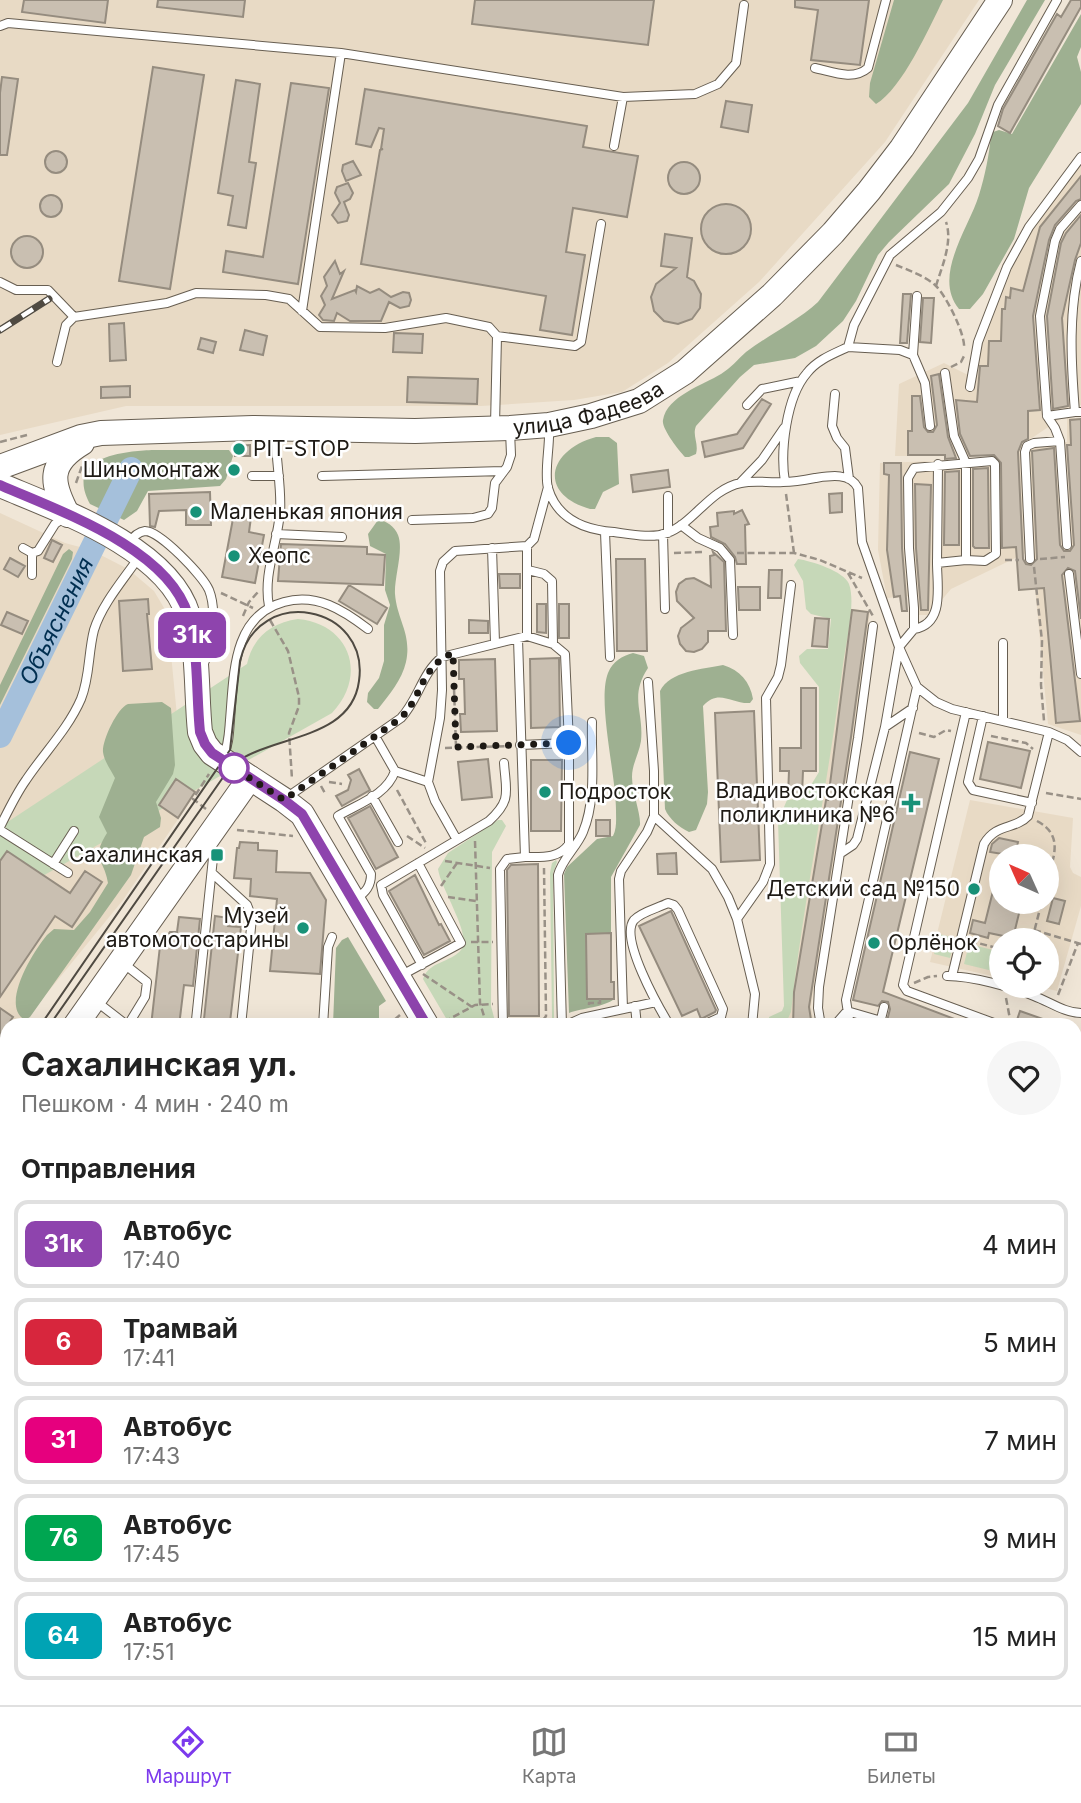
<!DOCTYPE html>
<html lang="ru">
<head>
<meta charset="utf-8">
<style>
	:root { --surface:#fff; --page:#f6f6f6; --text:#222; --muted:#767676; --line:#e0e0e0; --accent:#7c3aed }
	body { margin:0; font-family:Inter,sans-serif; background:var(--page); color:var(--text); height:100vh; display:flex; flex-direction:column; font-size:26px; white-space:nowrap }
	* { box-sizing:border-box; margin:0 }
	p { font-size:23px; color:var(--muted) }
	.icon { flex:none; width:38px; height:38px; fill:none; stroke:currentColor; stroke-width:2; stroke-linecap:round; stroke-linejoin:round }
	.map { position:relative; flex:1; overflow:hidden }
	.panel { position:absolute; left:0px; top:1018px; width:1082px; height:688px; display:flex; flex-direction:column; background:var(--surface); border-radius:21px 21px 0 0; box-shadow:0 7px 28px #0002 }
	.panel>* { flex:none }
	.badge { padding:0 14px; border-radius:10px; font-size:24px; line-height:46px }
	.needle { width:46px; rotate:315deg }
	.controls { position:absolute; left:989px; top:844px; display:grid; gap:14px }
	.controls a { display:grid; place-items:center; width:70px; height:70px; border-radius:50%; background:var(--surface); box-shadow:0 7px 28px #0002; font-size:35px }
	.you { position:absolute; width:35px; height:35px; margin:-18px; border:5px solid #fff; border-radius:50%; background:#1a73e8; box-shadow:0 0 0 10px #1a73e833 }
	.map>.badge { position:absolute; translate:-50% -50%; box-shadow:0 0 0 4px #fff }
	h2 { padding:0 21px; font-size:26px; line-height:63px }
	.round { display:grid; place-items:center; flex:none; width:74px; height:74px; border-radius:37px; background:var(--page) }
	.summary { display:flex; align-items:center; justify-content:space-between; height:119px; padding:0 21px }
	h1 { font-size:33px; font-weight:700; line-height:52px }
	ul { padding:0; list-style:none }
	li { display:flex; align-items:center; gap:21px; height:88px; margin:0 14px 10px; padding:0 7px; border:4px solid var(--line); border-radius:14px }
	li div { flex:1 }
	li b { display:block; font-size:26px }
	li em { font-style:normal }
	li .badge { min-width:77px; font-weight:700; text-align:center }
	.menu { display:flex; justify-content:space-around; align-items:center; height:98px; border-top:2px solid var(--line); background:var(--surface); font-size:19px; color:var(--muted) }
	.menu a { display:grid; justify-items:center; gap:4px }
	.menu .selected { color:var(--accent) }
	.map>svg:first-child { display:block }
	.built { fill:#e8dac5; fill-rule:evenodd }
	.green { fill:#c6d8b8 }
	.forest { fill:#9eb091 }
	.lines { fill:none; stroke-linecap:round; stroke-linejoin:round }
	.river { stroke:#a5c0db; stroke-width:24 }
	.building { fill:#c9bfb1; stroke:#958c7f; stroke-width:2 }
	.lane-casing { stroke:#675e51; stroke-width:10 }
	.primary-casing { stroke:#675e51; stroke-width:26 }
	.path { stroke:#999187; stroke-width:2.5; stroke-dasharray:7 3.5; stroke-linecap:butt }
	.lane { stroke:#fff; stroke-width:8 }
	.primary { stroke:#fff; stroke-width:24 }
	.tram { stroke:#4f4a42; stroke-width:2 }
	.rail-casing { stroke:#4f4a42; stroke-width:7 }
	.rail { stroke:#fff; stroke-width:4.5; stroke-dasharray:13; stroke-linecap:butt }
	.line-casing { stroke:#fff; stroke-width:16 }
	.line { stroke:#8e44ad; stroke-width:10 }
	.walk { stroke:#1e1a15; stroke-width:7; stroke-dasharray:0 12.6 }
	.poi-dot { fill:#189278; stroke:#fff; stroke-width:2.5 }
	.stop-dot { fill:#fff; stroke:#8e44ad; stroke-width:3.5 }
	.labels { text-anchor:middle; stroke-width:5; stroke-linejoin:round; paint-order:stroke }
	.street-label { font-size:21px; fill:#1e1a15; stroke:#fff }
	.poi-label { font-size:21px; fill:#1e1a15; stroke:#fff; text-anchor:start }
	.water-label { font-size:23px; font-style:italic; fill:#002e50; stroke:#fff }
</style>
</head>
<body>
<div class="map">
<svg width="1081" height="1705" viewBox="0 0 1081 1705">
	<rect width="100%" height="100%" fill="#f0e6d7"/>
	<path class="built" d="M0,0H979L885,142L759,282L668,363L622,392L574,400L481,406H126L0,435Z
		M1081,162V405L1029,440L994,438L992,456H895L899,384L944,363L972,377L981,345L1009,271L1033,224Z
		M1067,418H1081V735L1048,724L1033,566L1028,552L951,589L929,615H915L911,596L887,598L878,550L880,463L992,459L997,456L1002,446L1067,442Z
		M0,513L65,543L91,550L128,569L154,591L167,613L182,767L204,781L123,900L21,1025L7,1026V1042L0,1051Z
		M845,608L870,611L854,740L811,1007L814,1025H782L798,936Z
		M970,800L1073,818L1070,867L1073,873L1081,877V906L1057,991L1032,985H1046V940H1001V978L930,962ZM1001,856H1046V901H1001Z"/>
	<path class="green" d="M798,559C811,561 844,571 849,584C856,603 846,643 843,664C829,780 804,895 791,1012L785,1025H769V1017L782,1011L784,1006L778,821L787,800L803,798L819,772V687L800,663L799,656L807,649H828L831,619L811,614L806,609L803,581L794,565Z
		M298,619C350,624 368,675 332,713L0,900V827L247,664C253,637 271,623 298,619Z
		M498,820H502L506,826L492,852L491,1006L496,1025H450L423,979C429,961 450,963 461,950C473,936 441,890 438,869L448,853Z
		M556,860L557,862L553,873L554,1018L552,1025H546L552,1018L550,873L552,863Z
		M939,934L955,938L950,958L934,954Z
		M969,944L1001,952V973L964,964Z
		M174,1699H239L233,1705H169Z"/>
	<path class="forest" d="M894,0H943C929,28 902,89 876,104L869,97L870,83Z
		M1027,0H1045L995,85L975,134L949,184L889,242L878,255L856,301L843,321L816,346L795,358L754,365L740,377L696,426C692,436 699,443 696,454L689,457H685C679,451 661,428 663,420C667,396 703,385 721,374C731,368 738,359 746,352C770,334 796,322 818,302L968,103Z
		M1081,14V47L1077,57L1081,72V104L1029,188L1014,239L983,294L970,309H959C932,276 969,228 979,195C985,175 989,156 991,135L993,132L999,130L1012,134Z
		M596,437H609L617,443L619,484L603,492L595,509H590C537,494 548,450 596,437Z
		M154,450H229L233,456L226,479L220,486L148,491L137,511L124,520L90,504C64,457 123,451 154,450Z
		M378,520C386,520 395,527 398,535C404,550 394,578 395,594C397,620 412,634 406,662C402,680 389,695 378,709H374L367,702L368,693L379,678L384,661V625L390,605L385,590L386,554L370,546L368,534Z
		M69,549L73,552L72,559L0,705V685L63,554Z
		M633,653L644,656L648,668C629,697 644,711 641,741C639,754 632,764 632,777C632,792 641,814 640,825L611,877V933L586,934L587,999H614C605,1007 582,1008 569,1013L564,874L567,867L597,839L613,836C617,828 616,819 616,810C616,775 597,701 608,673C613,661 622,656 633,653Z
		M723,665C740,670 750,682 753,699L750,703C731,704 719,688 703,706L708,792L707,804L696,830L689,832C679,827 669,819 665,809L660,691C670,671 703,669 723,665Z
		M162,702L171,708L175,765L173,774L156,802L161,818L160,827L144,837L131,875L30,1017L25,1020C0,1006 32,953 47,935L54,929L74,930L90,912L108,883C104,857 90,861 107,833L99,817L115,778C111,770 104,761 103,752C102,741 117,708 128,704Z
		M348,937L386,1001L379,1006V1022L375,1025H333L336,948L342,940Z
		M1081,1064V1274L1074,1270V1075Z"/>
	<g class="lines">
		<path class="river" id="s1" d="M0,736L131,469"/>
	</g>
	<path class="building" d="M24,0H108L105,23L22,12Z
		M158,0H245L243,17L157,7Z
		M475,0H654L648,45L472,24Z
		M795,0H869L860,65L811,60L818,10L795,7Z
		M1071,0H1081V7L1010,133L998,126L1003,109L1057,14L1061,17Z
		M153,67L204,75L170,289L119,281Z
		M2,77L18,79L7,155H0V93Z
		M236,80L260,84L249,162L256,163L246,228L228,225L233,196L218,193Z
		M291,83L329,88L298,284L223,272L226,251L263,257Z
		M365,89L587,126L583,147L638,156L627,217L573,208L566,252L585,255L572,335L540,330L546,296L361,264L380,150L383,149H381L384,129L379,128L371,147L356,144Z
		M726,101L752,105L748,132L721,127Z
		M45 162a11 11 0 1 1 22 0a11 11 0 1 1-22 0Z
		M353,161L361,175L346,181L342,171L343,165Z
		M668 178a16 16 0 1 1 32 0a16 16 0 1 1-32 0Z
		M1081,176V199L1076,201L1055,225L1049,240L1033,316L1040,410L1028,411V439L1022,442L1018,452L1023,559L1026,564L1031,565L1037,559L1032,451L1054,448L1060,545L1064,551H1070L1074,545L1067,445H1071L1070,420L1081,419V619L1075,571L1068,568L1062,575L1080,721L1056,723L1044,588L1019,590L1016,547L1002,548L1001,463L994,455L970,456L960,434L956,400L977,402L980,366H988L989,341H1001L1002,309H1005L1006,297L1010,298L1011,288L1023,291L1040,227Z
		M348,183L353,193L350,199L344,202L349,215L347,221L338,223L332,215L340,203L335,193L337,187Z
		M40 206a11 11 0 1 1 22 0a11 11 0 1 1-22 0Z
		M701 229a25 25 0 1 1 50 0a25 25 0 1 1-50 0Z
		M1081,215V243L1075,260L1062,318L1068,406L1053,409L1047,316L1061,243L1066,233Z
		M665,234L692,238L687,277L694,281L701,294L700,308L692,319L678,324L664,321L654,311L651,297L656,284L676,268L661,266Z
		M11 252a16 16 0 1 1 32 0a16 16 0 1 1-32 0Z
		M335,261L340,274L344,271L332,299L355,290L356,292L357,286L370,293L379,289L391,297L403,292L409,293L411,300L409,306L400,308L389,302L381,321H350L337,313L334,321L323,320L319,315L325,305L321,296L327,286L324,277Z
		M903,294H911L907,343H900Z
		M923,298H934L931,343L920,342Z
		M124,323L126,360L110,361L109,324Z
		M245,330L267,336L263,355L240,350Z
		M394,333L423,334L422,353L393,352Z
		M201,338L216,342L213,353L198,349Z
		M939,374L948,437L956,458L945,459V455H908V431H912V396H920L924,427L928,432H933L937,425L931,376Z
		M408,377L478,379L477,404L407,402Z
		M130,386V397L101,398V387Z
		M762,399L771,404L743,448L705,457L702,442L737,434Z
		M250,445V456H235V446Z
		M884,463H901L902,548L907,611H902L900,596L894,597L887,550L889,475L884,474Z
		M988,468L989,548H975L973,546V469Z
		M668,470L670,487L633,492L631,475Z
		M959,471V545H944L945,472Z
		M915,484L931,485L928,610H921L916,548Z
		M210,492L211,525H186V510L159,511L155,527L150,526L149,494Z
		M842,493V512L830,513L829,494Z
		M235,508L252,510L249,532L264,535L255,583L222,577Z
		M742,510L749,524L745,525L746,564H737L735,557L725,544L711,537L710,527L718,526L717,513L734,511V514Z
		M52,540L62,545L53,562L44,558Z
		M281,544L367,547V554L385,555L383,585L278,581Z
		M713,552L724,562L726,631H708V642L702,649L694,652L686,651L680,644L678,636L681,628L694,618L677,601L676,592L679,584L686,579L694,578L711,587L710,556L714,555Z
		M10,558L25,566L18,577L4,569Z
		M616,559H645L647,651H617Z
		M769,570H782L781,598H768Z
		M499,574H520V588H500Z
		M349,585L387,608L377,624L339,601Z
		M738,587H760V610H739Z
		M148,599L149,614H147L152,669L123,671L119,601Z
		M537,604H546V633L537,632Z
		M559,604H569V638H559Z
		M852,610L868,612L851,737L809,1007L812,1026H793L794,992L826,800H828Z
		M7,612L28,621L22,634L1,625Z
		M815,618L829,619L827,647L812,646Z
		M469,620L488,621V633H469Z
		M559,658L560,727L531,728L530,659Z
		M495,659L497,731L461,732L460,714H465L464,679H459V660Z
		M801,688H816V771H803L802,795H788L789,771H780V748H801Z
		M754,711L760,860L721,862L715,713Z
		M988,742L1030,751L1021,788L980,779Z
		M910,752L939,759L883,992L973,1026H882L887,1021L890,1009L888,1002L882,1001L878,1006L853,1000Z
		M488,759L492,797L462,800L458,762Z
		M531,760H562L561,831H531Z
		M359,769L370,790L342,806L336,796L348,790L351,780L348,775Z
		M176,779L195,792L178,818L159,805Z
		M370,806L398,857L376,869L348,818Z
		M596,820H610V836H596Z
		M999,838L1018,842L1015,856L990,852L992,844Z
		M240,842L258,843V850L277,851L276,872L310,873L326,900L320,974L270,971L277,899L250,896L251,879L234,878L237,848H239Z
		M7,851L70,893L85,871L102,882L72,927L55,916L0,997V861Z
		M676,853L677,874H658L657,854Z
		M538,864L539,1016H509L507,870L511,865Z
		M415,875L439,925L441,924L450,941L424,955L389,891Z
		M997,875H1001V901H1022L1013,938L989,933L988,938L970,933L973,920L985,923Z
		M1053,898L1065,901L1059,924L1047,921Z
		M671,911L716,1010L715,1012L701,1019L697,1009L682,1016L639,926Z
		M215,916L229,918L228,926L241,927L230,1022L204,1019Z
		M179,917L200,919L193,986L184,985L179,1026H151L160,946L170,932H177Z
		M611,933V982H614V999H587L586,934Z
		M0,1008L13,1017L0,1036Z
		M1020,1011L1057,1024V1026H1015Z"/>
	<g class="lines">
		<g class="lane-casing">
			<path id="lane" d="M0,26L8,23L341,53L623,97L695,94L718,84L736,63L744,5
				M815,68C833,72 853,81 868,68L886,0
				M614,146L623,97
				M1081,261C1068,310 1071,362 1075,412H1081
				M0,282L16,290H48L74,317
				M302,311L341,53
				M848,347L900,350L913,355L925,383L930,426
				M913,355L917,296
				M57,362L66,325L74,317L167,303L196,293L266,295L289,299L320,327L385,328L446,318L489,327L497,336
				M970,387L978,342L1007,267L1029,227L1081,157
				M835,394L832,426L837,438L845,448L849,479
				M747,405L762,389L801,381
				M1047,416L1040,316L1055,241L1060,229L1081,205
				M495,425L497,336L575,346L581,342L601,224
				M549,430C550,446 544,473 548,488C557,519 585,530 614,532C629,534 652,539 667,533C694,523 710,489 741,483C755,480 769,483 783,482C794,482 805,480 815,478C829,476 850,472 858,488L862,542L899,647L917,687L936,702L952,709L1049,732L1067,740L1081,752
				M252,476H279
				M322,476L503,471
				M785,482C780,452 786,397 807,373C817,360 833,354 848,347L854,325L890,255L941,212L968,178L979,159L998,105L1057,0
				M740,483L762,460L784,428
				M412,520L473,518L488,514L492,508L495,483L507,467L511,455L510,431
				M681,525L698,538L720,548L730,560L733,635
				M605,532L610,657
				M668,533V496
				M276,534L342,537
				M663,534L665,609
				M128,544C132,538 137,532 145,531C160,531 203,576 209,590C218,613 210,638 205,661
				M1067,545L1060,441L1055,428L1047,416L1075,412
				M23,548L32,553L38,551L55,524L65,517
				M492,548L495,643
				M1030,559L1025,452L1027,446L1034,443L1060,441
				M937,563L938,464
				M528,570L544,574L552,581L553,644
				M1069,574L1081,674
				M32,575V553
				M269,606C263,575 277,545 280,513C282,486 275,459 276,431
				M914,629V608L909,548L908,478L914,468L992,461L995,464L996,554L985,561L966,560
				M527,636V546L534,539L548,487
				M1003,643V721
				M966,712L903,985L907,991L1002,1026
				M983,716L968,782L973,790L1032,803
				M885,727L899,647L914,629C945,624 937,586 937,563L966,560V463L954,436L945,373
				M223,757C229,745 229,732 230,720C234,675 232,616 284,602C317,593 343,610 368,629
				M395,771L428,782
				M372,796L398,842
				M286,798L401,718C418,700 422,673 442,657L527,636L553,644L565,654L569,743L520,745
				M654,816L712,869L728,897L737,919L755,994L752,1026
				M0,827C8,811 16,794 26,780C44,753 68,729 81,699C90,677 88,653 94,630C102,604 124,579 139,557
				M0,830L68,873
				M457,840L435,801L428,782L440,718L442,690L440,571L443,562L455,551L527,546
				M841,853L853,845L857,839L885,727L913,708
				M525,857C541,857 559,859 569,844V743
				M53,864L74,831
				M212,873L247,905L252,918L241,1026
				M356,899C366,892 371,886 371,874L338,816C358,804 387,795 395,771L375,736
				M737,919L763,882L770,864L766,698L778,677L781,665L791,585
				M123,963L147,982L145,997L128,1025
				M422,965L383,895L381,885L489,821C512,800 506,792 504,763
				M400,976L461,943L418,863
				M947,976C972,976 1011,987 1034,996C1050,1002 1065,1013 1081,1013
				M952,976L984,844C996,823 1015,830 1028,816L1049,732
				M97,1002L128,1026
				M635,1006L637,1026
				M623,1009L619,879L621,871L647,832L654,816V771L648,682
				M206,1026L198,1025L196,1020L213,858L208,847
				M323,1026L328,947L332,937
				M503,1026L500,869L507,859L525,857L518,639
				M562,1026L558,875C562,859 577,847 583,832C597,798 591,758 592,722
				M564,1026L582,1018L656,1002
				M670,1026C659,1008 619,938 634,920C641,912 658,908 668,903L674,905L678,910L723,1009L721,1017L701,1026
				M821,1026L818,1008L819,987L858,738L873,626
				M834,1026L847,1011L878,1020L881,1019L884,1007
				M850,1026L846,1000L917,687
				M1074,1052L1081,1054
				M0,1246L7,1237
				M0,1277L7,1279
				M1074,1325L1081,1328
				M0,1334L7,1337
				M1074,1436L1081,1440
				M0,1441L7,1440
				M0,1532L7,1525
				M0,1561L7,1556
				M1074,1632L1081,1635
				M0,1691L7,1687
				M817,1699L820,1705
				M1030,1699L1031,1705
				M47,1701H61L71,1705
				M154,1705L160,1699
				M243,1705L249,1699
				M618,1705L643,1699
				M860,1705V1699
				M1064,1705L1081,1701"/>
		</g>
		<g class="primary-casing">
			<g id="primary">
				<path id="s2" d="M0,467L81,437L101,433L253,428L415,431L510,428L549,425L591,416L639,401L685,372L772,295L833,233L869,191L902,148L1000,0"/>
				<path d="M0,485C59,510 168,548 188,615C199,652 196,694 200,732L205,744L212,753L284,800L302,814L427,1026"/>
				<path d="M68,515C51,483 47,464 82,443"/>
				<path d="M75,1026L250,778"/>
				<path d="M0,1131L7,1121"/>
				<path d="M1074,1584L1081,1590"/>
			</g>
		</g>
		<path class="path" d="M896,265C908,270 925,276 935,285C946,295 966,335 964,349
			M936,286C942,266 953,242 946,222
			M951,367L961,362L964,356
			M0,442L27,435
			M76,483L82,466
			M786,494L794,553
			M674,553L702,552
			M737,553H794L820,560L862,578
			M1040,559L1065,557
			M1005,560H1019
			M1034,567L1042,641L1041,685L1044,721
			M848,573L873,616
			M221,593L253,608
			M243,616L249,602L258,592
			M270,620L288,651L299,697V706L289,733L292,779
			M454,688L456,747
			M919,733L934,737L946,730L951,731
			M991,736L1026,743L1033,749
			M445,748L511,746
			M329,782L342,784
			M321,786L326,795
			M397,790L427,845
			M1046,793L1081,799
			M206,809L193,799L209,774
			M1037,821C1065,836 1053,858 1046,884
			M237,830L293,836
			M407,836L425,848
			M475,841L480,1003L487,1026
			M445,861L490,868
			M441,886L457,863
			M448,897L476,901
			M1034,930L1081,944
			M162,937L158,943L172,945
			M1032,940L1042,901
			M970,941L1001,949
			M471,942H493
			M423,974L472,1007
			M914,983L928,977L937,976
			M1058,995L1078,943
			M1006,998L1010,1019
			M589,1005V1003H600V999
			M444,1022L475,1005L493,1004
			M512,1024C525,1024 539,1028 546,1016L544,868
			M387,1026L400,1015
			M1074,1032L1081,1035
			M1074,1105L1081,1108
			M1074,1118L1081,1115
			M0,1159L7,1149
			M1074,1199L1081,1200
			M1074,1205L1081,1207
			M1074,1223L1081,1224
			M1074,1365L1081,1354
			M1074,1466L1081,1474
			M1074,1480L1080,1473
			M1074,1549L1081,1555
			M543,1699L545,1705
			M441,1705V1699
			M505,1705L529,1699
			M668,1705L693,1699
			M974,1705L998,1699"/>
		<use href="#lane" class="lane"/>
		<use href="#primary" class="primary"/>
		<path class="tram" d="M40,1026L230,750L240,661C258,583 370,605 359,681C351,742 269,734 231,766L49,1026
			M0,1096L7,1086"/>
		<g class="rail-casing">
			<path id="rail" d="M0,330L49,299"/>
		</g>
		<use href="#rail" class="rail"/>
	</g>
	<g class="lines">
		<g class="line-casing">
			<path id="line" d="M0,485C59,511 168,548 188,615C199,652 196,694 200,732L205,744L212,753L284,800L302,814L427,1026"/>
		</g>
		<use href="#line" class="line"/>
		<path class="walk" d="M234,768L231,766L284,800L401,718C423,695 421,666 453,653L456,747L569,743"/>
	</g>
	<g class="poi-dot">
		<circle cx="239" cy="449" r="7"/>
		<circle cx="234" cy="470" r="7"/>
		<circle cx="196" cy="512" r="7"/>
		<circle cx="234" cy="556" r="7"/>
		<circle cx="545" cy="792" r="7"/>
		<path d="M907.5 792.5h7v7h7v7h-7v7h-7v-7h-7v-7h7z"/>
		<rect x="210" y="848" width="14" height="14" rx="3.5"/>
		<circle cx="974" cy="889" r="7"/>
		<circle cx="303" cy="928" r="7"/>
		<circle cx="874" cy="943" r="7"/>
	</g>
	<circle class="stop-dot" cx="234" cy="768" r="14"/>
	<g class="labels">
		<g class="street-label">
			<text dy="7" stroke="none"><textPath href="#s2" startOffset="597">улица Фадеева</textPath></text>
		</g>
		<g class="poi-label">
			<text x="253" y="456">PIT-STOP</text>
			<text x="220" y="477" text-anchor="end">Шиномонтаж</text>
			<text x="210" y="519">Маленькая япония</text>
			<text x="248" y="563">Хеопс</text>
			<text x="895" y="798" text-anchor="end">Владивостокская<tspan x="895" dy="24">поликлиника №6</tspan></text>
			<text x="559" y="799">Подросток</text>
			<text x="203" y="862" text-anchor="end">Сахалинская</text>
			<text x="960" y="896" text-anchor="end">Детский сад №150</text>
			<text x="289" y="923" text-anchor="end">Музей<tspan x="289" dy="24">автомотостарины</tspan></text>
			<text x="888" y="950">Орлёнок</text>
		</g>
		<g class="water-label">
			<text dy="8" stroke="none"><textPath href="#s1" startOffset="128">Объяснения</textPath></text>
		</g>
	</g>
</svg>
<div class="controls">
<a><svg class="needle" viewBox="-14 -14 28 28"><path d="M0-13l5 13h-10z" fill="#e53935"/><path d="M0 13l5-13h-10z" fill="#767676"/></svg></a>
<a><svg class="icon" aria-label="locate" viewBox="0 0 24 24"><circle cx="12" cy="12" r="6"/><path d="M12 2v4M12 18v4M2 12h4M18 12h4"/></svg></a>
</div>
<div class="you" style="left:569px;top:743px"></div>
<b class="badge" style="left:192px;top:635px;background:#8e44ad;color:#fff">31к</b>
<section class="panel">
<div class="summary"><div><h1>Сахалинская ул.</h1><p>Пешком · 4 мин · 240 m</p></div><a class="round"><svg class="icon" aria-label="heart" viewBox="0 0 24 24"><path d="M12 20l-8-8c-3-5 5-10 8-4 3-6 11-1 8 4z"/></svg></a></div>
<h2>Отправления</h2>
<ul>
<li><span class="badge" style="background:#8e44ad;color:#fff">31к</span><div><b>Автобус</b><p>17:40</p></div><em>4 мин</em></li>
<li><span class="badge" style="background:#d7263d;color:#fff">6</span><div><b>Трамвай</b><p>17:41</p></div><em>5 мин</em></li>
<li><span class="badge" style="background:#e6007e;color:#fff">31</span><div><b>Автобус</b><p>17:43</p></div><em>7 мин</em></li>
<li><span class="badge" style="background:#00a651;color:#fff">76</span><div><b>Автобус</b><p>17:45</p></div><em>9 мин</em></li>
<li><span class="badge" style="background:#00a3b4;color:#fff">64</span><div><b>Автобус</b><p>17:51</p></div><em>15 мин</em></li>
</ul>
</section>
</div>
<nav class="menu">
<a class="selected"><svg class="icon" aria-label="directions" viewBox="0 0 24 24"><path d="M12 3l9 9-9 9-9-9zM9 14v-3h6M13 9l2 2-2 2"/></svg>Маршрут</a>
<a><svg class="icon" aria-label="map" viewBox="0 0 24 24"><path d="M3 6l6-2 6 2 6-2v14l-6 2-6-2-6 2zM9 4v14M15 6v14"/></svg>Карта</a>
<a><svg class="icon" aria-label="tickets" viewBox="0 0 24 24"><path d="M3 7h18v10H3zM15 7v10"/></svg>Билеты</a>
</nav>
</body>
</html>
